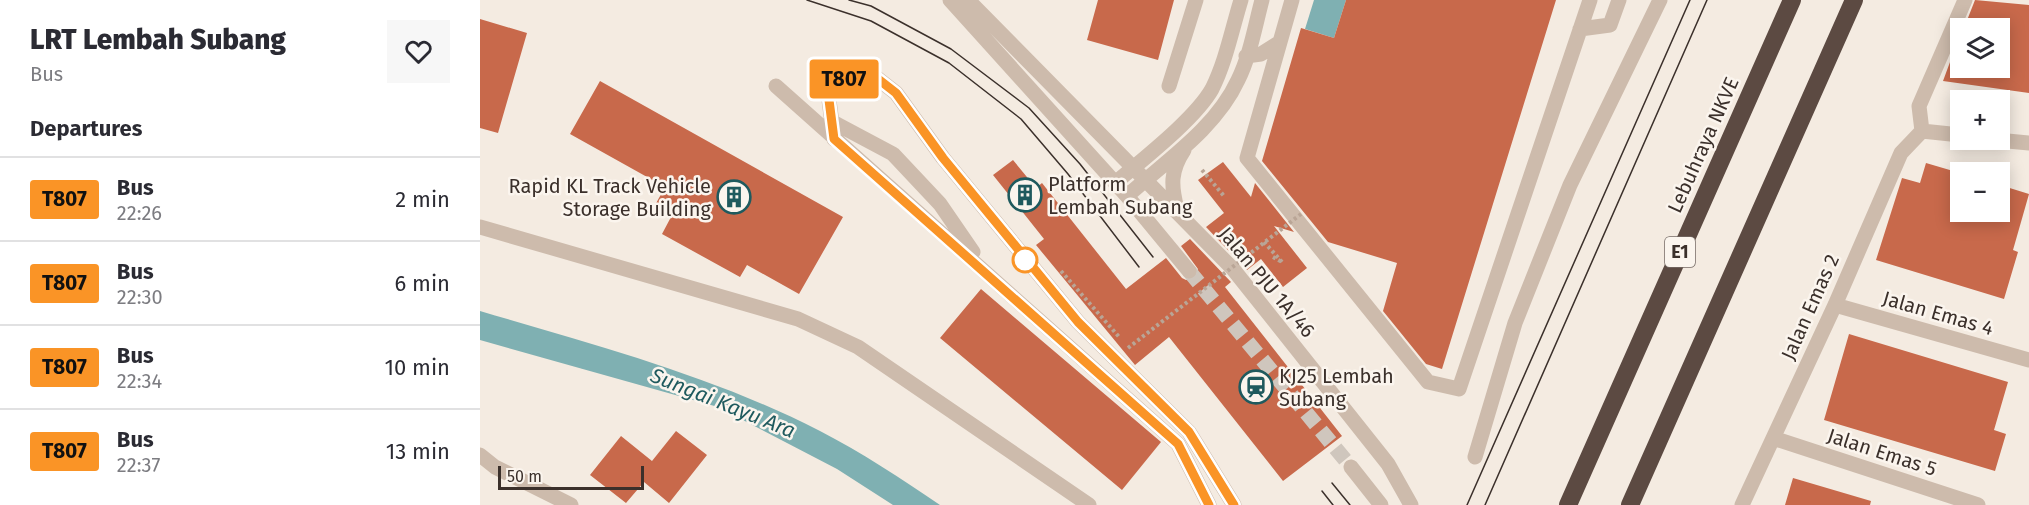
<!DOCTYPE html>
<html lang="en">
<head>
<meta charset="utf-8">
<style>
	:root { --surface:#fff; --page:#f7f7f7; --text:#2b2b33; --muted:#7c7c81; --line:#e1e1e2 }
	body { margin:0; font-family:"Fira Sans",sans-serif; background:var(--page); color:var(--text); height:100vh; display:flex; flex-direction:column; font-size:22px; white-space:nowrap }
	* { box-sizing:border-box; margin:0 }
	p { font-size:20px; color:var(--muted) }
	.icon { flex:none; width:33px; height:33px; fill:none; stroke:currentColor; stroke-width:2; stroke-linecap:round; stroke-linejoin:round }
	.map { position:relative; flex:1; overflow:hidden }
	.drawer { display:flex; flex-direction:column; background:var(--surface); width:480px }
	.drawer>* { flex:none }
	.badge { padding:0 12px; border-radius:4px; font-size:21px; line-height:39px }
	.controls { position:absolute; left:1470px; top:18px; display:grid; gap:12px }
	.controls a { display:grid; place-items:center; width:60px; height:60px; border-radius:0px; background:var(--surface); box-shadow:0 3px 15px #0003; font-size:30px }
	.scale { position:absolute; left:18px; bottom:15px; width:146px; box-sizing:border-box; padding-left:6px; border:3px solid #3b302b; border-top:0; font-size:16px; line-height:21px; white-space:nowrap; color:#3b302b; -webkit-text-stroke:4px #fbf5ee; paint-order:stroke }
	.map>.badge { position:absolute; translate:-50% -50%; box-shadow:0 0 0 3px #fff }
	h2 { padding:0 30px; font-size:22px; line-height:54px }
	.round { display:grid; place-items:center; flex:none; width:63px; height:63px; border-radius:0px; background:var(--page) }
	.headline { display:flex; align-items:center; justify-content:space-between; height:102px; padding:0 30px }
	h1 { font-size:28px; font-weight:800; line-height:45px }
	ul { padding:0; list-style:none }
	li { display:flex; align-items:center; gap:18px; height:84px; padding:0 30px; border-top:2px solid var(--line) }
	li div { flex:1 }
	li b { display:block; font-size:22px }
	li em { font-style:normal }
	li .badge { min-width:66px; font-weight:700; text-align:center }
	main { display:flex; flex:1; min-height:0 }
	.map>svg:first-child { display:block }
	.water { fill:#7fb0b2 }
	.building { fill:#c8694b }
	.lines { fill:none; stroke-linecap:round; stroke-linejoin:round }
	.minor-tunnel { stroke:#cfc6bd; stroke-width:15; stroke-dasharray:15 8; stroke-linecap:butt }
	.path { stroke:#b9a596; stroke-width:4; stroke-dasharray:3 3; stroke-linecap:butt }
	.minor { stroke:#cdbbac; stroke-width:15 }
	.highway { stroke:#5c4a42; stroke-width:18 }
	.tram { stroke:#3b302b; stroke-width:1.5 }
	.path-bridge { stroke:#b9a596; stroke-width:4; stroke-dasharray:3 3; stroke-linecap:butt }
	.line-casing { stroke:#fff; stroke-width:14 }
	.line { stroke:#fa9426; stroke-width:9 }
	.stop-dot { fill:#fff; stroke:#fa9426; stroke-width:3 }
	.labels { text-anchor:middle; stroke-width:5; stroke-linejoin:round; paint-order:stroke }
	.shield { fill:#fbf5ee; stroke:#756b66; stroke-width:1.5 }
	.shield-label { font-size:18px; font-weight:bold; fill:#3b302b }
	.street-label { font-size:20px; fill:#3b302b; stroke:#fbf5ee }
	.poi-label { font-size:20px; fill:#3b302b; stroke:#fbf5ee; text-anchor:start }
	.water-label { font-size:21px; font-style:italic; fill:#1f5a5e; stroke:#fbf5ee }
</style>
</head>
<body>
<main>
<section class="drawer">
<div class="headline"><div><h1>LRT Lembah Subang</h1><p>Bus</p></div><a class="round"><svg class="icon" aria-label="heart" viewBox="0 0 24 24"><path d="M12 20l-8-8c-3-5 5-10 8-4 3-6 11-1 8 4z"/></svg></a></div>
<h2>Departures</h2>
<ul>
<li><span class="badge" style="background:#fa9426;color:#111">T807</span><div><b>Bus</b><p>22:26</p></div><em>2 min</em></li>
<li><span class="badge" style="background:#fa9426;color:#111">T807</span><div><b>Bus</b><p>22:30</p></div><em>6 min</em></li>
<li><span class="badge" style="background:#fa9426;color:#111">T807</span><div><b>Bus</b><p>22:34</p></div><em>10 min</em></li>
<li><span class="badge" style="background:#fa9426;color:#111">T807</span><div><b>Bus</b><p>22:37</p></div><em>13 min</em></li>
</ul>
</section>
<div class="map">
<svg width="1549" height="505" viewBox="0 0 1549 505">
	<rect width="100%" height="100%" fill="#f4ebe1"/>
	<path class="water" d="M834,0H866L854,38L825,29Z
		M0,311C115,345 233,376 340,431C381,452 422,479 460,505H413L357,469L238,407L0,340Z"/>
	<path class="building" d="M618,0H694L678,60L607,40Z
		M866,0H1076L962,369L946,364L903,311L917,263L848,242L782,161L821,28L854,38Z
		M1495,0L1549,5V93L1463,81L1480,35V68H1520V28H1484Z
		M0,19L47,33L18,133L0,128Z
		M120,81L363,217L319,294L267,265L260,277L182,234L191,217L174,207L185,187L90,134Z
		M533,160L556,188L562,183L646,289L686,258L702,278L706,280L715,279L718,269L701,246L710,239L751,282L745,287L862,436L803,481L689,337L655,365L556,245L564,239L513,175Z
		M743,162L771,197L775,183L814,232L794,226L827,268L803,287L781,259L767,270L726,227L744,213L718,180Z
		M1446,163L1480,173V212H1520V185L1549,194L1533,250L1538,252L1524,299L1396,260L1422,178L1440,183Z
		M501,289L681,442L642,490L460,338Z
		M1369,334L1528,382L1514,430L1526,434L1515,471L1344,420Z
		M196,431L227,455L189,503L164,482L146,503L110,475L141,436L172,461Z
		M1313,478L1391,501L1390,505H1305Z"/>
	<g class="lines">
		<path class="minor-tunnel" d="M709,271L871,467"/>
		<path class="path" d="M722,170L744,196
			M793,257L802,262
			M581,271L640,338"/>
		<path class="minor" d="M470,0L647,196L709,271
			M488,0L753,269L908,464L931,505
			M812,0L767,158L948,382L979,389L1110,0
			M1100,29L1130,25L1139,0
			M766,56L781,54L800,42
			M296,86L698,444L729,505
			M689,86L716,0
			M351,121L413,154L460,204L493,252
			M1442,131L1439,106L1485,0
			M1442,131L1480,135
			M354,139L349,100L359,81L375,74L393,75L416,93L463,158L598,322L709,432L754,505
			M1517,140L1549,143
			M635,183C662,160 715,119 732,89C746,61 752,29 761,0
			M647,196C686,161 736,128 758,80C770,56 775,26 782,0
			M697,209C691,186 690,171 704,150
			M0,227L318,319L378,347L609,505
			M1355,305L1549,360
			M1293,438L1498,505
			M0,455L15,467L91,505
			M995,457L1035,323L1090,185L1180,0
			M871,467L901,505
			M1262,505L1355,305L1421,153L1442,131"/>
		<path class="highway" d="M1088,505L1312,0
			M1150,505L1374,0"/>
		<path class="tram" d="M327,0L391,21L469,63L541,119L588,174L659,267
			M369,0L391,6L471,49L549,108L600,164L673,257
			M852,483L870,505
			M842,491L853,505
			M987,505L1210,0
			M1005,505L1227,0"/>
		<path class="path-bridge" d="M784,242L802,262
			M648,348L821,214"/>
	</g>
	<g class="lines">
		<g class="line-casing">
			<path id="line" d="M729,505L698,444L354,139L349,100L359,81L375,74L393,75L416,93L463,158L598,322L709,432L754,505"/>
		</g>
		<use href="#line" class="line"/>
	</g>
	<defs>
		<g id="building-ring" transform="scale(1.725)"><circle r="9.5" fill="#fbf5ee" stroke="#1f5a5e" stroke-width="1.5"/><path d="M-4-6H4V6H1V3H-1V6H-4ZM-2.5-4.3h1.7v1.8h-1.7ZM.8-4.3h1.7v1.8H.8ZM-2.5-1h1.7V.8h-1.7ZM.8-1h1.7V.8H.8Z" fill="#1f5a5e"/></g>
		<g id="station-ring" transform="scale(1.725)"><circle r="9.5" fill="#fbf5ee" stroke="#1f5a5e" stroke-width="1.5"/><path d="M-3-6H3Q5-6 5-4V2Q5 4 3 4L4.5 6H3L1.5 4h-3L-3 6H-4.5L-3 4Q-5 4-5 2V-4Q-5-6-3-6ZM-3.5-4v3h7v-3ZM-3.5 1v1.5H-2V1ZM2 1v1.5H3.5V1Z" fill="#1f5a5e"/></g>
	</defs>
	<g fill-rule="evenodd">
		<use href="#building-ring" x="545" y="195"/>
		<use href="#building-ring" x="254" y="197"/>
		<use href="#station-ring" x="776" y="387"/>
	</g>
	<circle class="stop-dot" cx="545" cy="260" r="12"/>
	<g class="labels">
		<rect class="shield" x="1185" y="237" width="30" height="30" rx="4.5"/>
		<g class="shield-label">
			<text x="1200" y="258">E1</text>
		</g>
		<g class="street-label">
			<text transform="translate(1223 145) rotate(-66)" y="7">Lebuhraya NKVE</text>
			<text transform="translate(787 282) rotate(50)" y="7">Jalan PJU 1A/46</text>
			<text transform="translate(1330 307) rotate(-66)" y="7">Jalan Emas 2</text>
			<text transform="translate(1458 313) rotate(16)" y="7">Jalan Emas 4</text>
			<text transform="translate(1402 452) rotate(18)" y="7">Jalan Emas 5</text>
		</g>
		<g class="poi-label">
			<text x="568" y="191">Platform<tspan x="568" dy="23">Lembah Subang</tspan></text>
			<text x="231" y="193" text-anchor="end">Rapid KL Track Vehicle<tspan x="231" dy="23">Storage Building</tspan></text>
			<text x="799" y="383">KJ25 Lembah<tspan x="799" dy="23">Subang</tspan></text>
		</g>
		<g class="water-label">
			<text transform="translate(243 403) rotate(22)" y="7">Sungai Kayu Ara</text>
		</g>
	</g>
</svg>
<div class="controls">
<a><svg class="icon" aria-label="layers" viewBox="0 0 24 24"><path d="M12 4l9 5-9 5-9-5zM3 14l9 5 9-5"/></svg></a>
<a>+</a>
<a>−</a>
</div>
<div class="scale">50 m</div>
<b class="badge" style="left:364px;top:79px;background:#fa9426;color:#111">T807</b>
</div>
</main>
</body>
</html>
